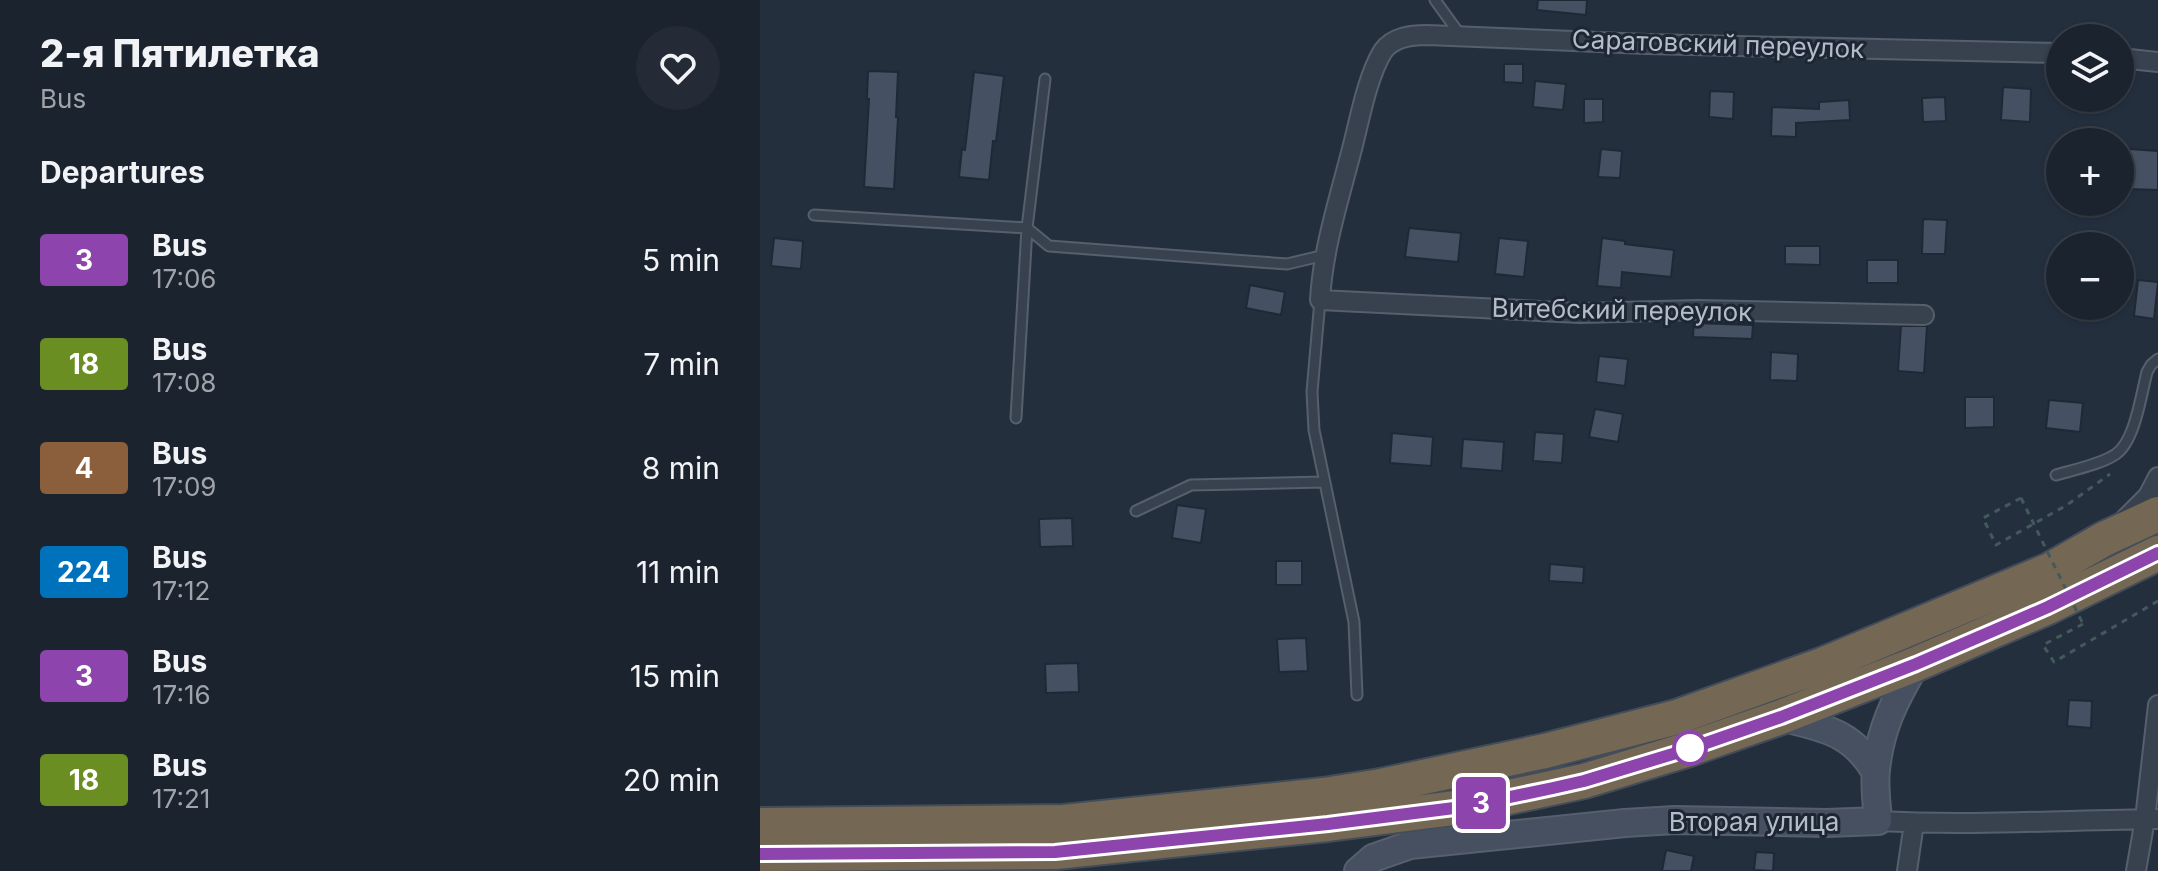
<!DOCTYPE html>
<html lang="en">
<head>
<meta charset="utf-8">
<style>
	:root { --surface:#1b232e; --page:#242b36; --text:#f1f3f6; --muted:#a0a4aa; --line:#39404a }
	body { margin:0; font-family:Inter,sans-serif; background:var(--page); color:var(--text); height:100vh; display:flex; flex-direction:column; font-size:30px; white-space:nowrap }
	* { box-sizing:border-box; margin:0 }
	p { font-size:26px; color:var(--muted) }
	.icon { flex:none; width:44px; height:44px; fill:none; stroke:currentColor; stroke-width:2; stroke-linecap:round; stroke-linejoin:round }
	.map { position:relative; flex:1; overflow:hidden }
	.panel { display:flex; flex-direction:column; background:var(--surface); width:760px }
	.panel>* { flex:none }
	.badge { padding:0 16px; border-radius:6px; font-size:28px; line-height:52px }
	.fabs { position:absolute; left:1286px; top:24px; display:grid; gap:16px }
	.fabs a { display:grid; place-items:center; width:88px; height:88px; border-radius:50%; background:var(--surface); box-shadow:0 2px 6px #0004,0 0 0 2px var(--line); font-size:40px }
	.map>.badge { position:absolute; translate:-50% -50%; box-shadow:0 0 0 4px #fff }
	h2 { padding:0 40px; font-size:30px; line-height:72px }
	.round { display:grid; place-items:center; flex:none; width:84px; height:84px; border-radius:42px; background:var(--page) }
	.summary { display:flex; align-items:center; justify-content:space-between; height:136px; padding:0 40px }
	h1 { font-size:38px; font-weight:800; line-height:60px }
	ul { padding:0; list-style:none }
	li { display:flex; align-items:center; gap:24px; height:104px; padding:0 40px }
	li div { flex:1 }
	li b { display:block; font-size:30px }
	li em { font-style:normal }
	li .badge { min-width:88px; font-weight:700; text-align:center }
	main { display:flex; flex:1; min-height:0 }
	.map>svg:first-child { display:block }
	.building { fill:#455162; stroke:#1f2835; stroke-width:2 }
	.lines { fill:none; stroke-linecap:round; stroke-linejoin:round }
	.lane-casing { stroke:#565f6c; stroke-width:13 }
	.street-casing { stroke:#565f6c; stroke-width:22 }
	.secondary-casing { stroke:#565f6c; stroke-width:30 }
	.highway-casing { stroke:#434c59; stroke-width:38 }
	.path { stroke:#44595c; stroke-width:3; stroke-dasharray:6 6; stroke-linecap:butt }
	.lane { stroke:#38414e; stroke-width:9 }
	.street { stroke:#38414e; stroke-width:18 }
	.secondary { stroke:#465061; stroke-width:26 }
	.highway { stroke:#746855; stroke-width:34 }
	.path-bridge { stroke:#44595c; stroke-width:3; stroke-dasharray:6 6; stroke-linecap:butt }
	.line-casing { stroke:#fff; stroke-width:18 }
	.line { stroke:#8e44ad; stroke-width:12 }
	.stop-dot { fill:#fff; stroke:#8e44ad; stroke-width:4 }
	.labels { text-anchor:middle; stroke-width:6; stroke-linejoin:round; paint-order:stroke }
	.street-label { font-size:26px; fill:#b4bcc9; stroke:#1d2633 }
</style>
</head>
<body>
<main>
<section class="panel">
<div class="summary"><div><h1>2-я Пятилетка</h1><p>Bus</p></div><a class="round"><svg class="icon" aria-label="heart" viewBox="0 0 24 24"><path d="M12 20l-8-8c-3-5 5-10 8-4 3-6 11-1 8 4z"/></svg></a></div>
<h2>Departures</h2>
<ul>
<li><span class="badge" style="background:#8e44ad;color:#fff">3</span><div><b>Bus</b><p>17:06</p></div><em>5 min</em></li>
<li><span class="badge" style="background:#6b8e23;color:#fff">18</span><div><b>Bus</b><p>17:08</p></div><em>7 min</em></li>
<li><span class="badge" style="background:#8b5e3c;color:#fff">4</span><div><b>Bus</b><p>17:09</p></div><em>8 min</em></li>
<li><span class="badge" style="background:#0072bc;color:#fff">224</span><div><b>Bus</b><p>17:12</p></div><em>11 min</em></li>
<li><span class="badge" style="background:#8e44ad;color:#fff">3</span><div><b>Bus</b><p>17:16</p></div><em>15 min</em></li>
<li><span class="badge" style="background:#6b8e23;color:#fff">18</span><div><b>Bus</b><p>17:21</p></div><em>20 min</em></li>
</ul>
</section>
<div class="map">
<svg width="1398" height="871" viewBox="0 0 1398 871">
	<rect width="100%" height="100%" fill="#242f3e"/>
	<path class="building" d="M778,0H827L826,15L777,10Z
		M744,64H763V83L744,82Z
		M108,71L138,72L136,117H138L134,189L104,187L109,99H107Z
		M214,72L244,76L236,141H233L229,180L199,177L202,149L205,150Z
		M775,81L806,84L803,110L773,107Z
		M1243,87L1271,89L1270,122L1241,120Z
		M950,91L974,92L973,119L949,117Z
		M1185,97L1186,121L1163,122L1162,98Z
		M824,99H843V122L824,123Z
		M1089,100L1090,120L1036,123V137L1011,136L1012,107L1059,109V102Z
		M841,149L862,151L860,178L838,177Z
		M1369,149L1398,151V190L1368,189Z
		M1163,219L1187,220L1185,254H1162Z
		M649,228L701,233L698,262L645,257Z
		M14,238L43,241L41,269L11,266Z
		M739,238L768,241L764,277L735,274Z
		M842,238L865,241V244L914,250L911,277L862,272L861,288L837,286Z
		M1025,246H1060V265L1025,264Z
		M1107,260H1138V283H1107Z
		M1378,280L1398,282L1394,319L1374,316Z
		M490,285L525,292L521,315L486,308Z
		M934,323L993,325L992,339L933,337Z
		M1141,326H1167L1164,373L1138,371Z
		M1011,352L1038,354L1037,381L1010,380Z
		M839,356L868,359L865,386L836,382Z
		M1205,397H1234V427L1205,428Z
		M1289,400L1323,403L1320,432L1286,428Z
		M835,409L863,414L858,442L829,437Z
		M775,432L804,434L802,463L773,461Z
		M632,433L673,437L671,466L630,463Z
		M703,439L744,442L742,471L701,468Z
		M417,505L446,509L441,543L412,538Z
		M312,518L313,546L280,547L279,519Z
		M516,561H542V585H516Z
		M790,564L824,567L823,583L789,581Z
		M546,638L548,671L519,672L517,639Z
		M318,663L319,692L286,693L285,664Z
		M1309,700L1332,701L1331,728L1307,726Z
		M906,850L934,856L931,871H902Z
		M996,852L1014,853L1013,871L994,870Z"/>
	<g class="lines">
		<g class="lane-casing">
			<path id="lane" d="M675,0L701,36
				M54,215L267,228L289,246L527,264L565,255
				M560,300L552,392L554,430L594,622L597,695
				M256,418L267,228L285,79
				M1296,475C1313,470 1342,464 1356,454C1375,441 1381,395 1387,372L1391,365L1398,359
				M376,511L431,485L563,482"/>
		</g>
		<g class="street-casing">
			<path id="street" d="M1360,58L1398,62
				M1164,315L938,310L820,313L560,300C563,247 580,196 593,145C600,117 608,75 623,51C633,37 651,35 667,35L887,44L1300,53
				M1365,519L1388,496L1398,477
				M1118,821C1211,826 1305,820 1398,819
				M1147,871L1154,823
				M1376,871L1385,819L1398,705"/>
		</g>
		<g class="secondary-casing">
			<path id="secondary" d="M1021,717C1064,729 1090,730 1115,771
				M598,871L613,858L650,845L865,823L915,820L1067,823L1118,821C1117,805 1114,787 1116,770C1120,729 1135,699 1156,664"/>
		</g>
		<g class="highway-casing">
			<path id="highway" d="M0,825L304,822L564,795L621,786L785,751L917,717L1062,665L1290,570L1344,539L1398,514
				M0,854L295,852L568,824L702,807L824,781L926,750L1021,717L1156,664L1288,607L1398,553"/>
		</g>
		<path class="path" d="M1261,498L1223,518L1236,545L1307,505L1350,474
			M1323,624L1283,645L1294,662L1398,601"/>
		<use href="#lane" class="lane"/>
		<use href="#street" class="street"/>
		<use href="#secondary" class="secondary"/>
		<use href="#highway" class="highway"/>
		<path class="path-bridge" d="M1261,498L1323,624"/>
	</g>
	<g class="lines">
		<g class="line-casing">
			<path id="line" d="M0,854L295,852L568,824L702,807L793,788L824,781L926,750L1021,717L1156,664L1235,630L1288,607L1398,553"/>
		</g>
		<use href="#line" class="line"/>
	</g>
	<circle class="stop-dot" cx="930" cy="748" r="16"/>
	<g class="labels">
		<g class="street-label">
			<text transform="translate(958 44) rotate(2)" y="9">Саратовский переулок</text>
			<text transform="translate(862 310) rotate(1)" y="9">Витебский переулок</text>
			<text x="994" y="831">Вторая улица</text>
		</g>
	</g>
</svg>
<div class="fabs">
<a><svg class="icon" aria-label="layers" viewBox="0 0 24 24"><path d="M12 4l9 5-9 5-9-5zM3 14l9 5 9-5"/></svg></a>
<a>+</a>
<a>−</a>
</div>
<b class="badge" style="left:721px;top:803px;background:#8e44ad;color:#fff">3</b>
</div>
</main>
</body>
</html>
